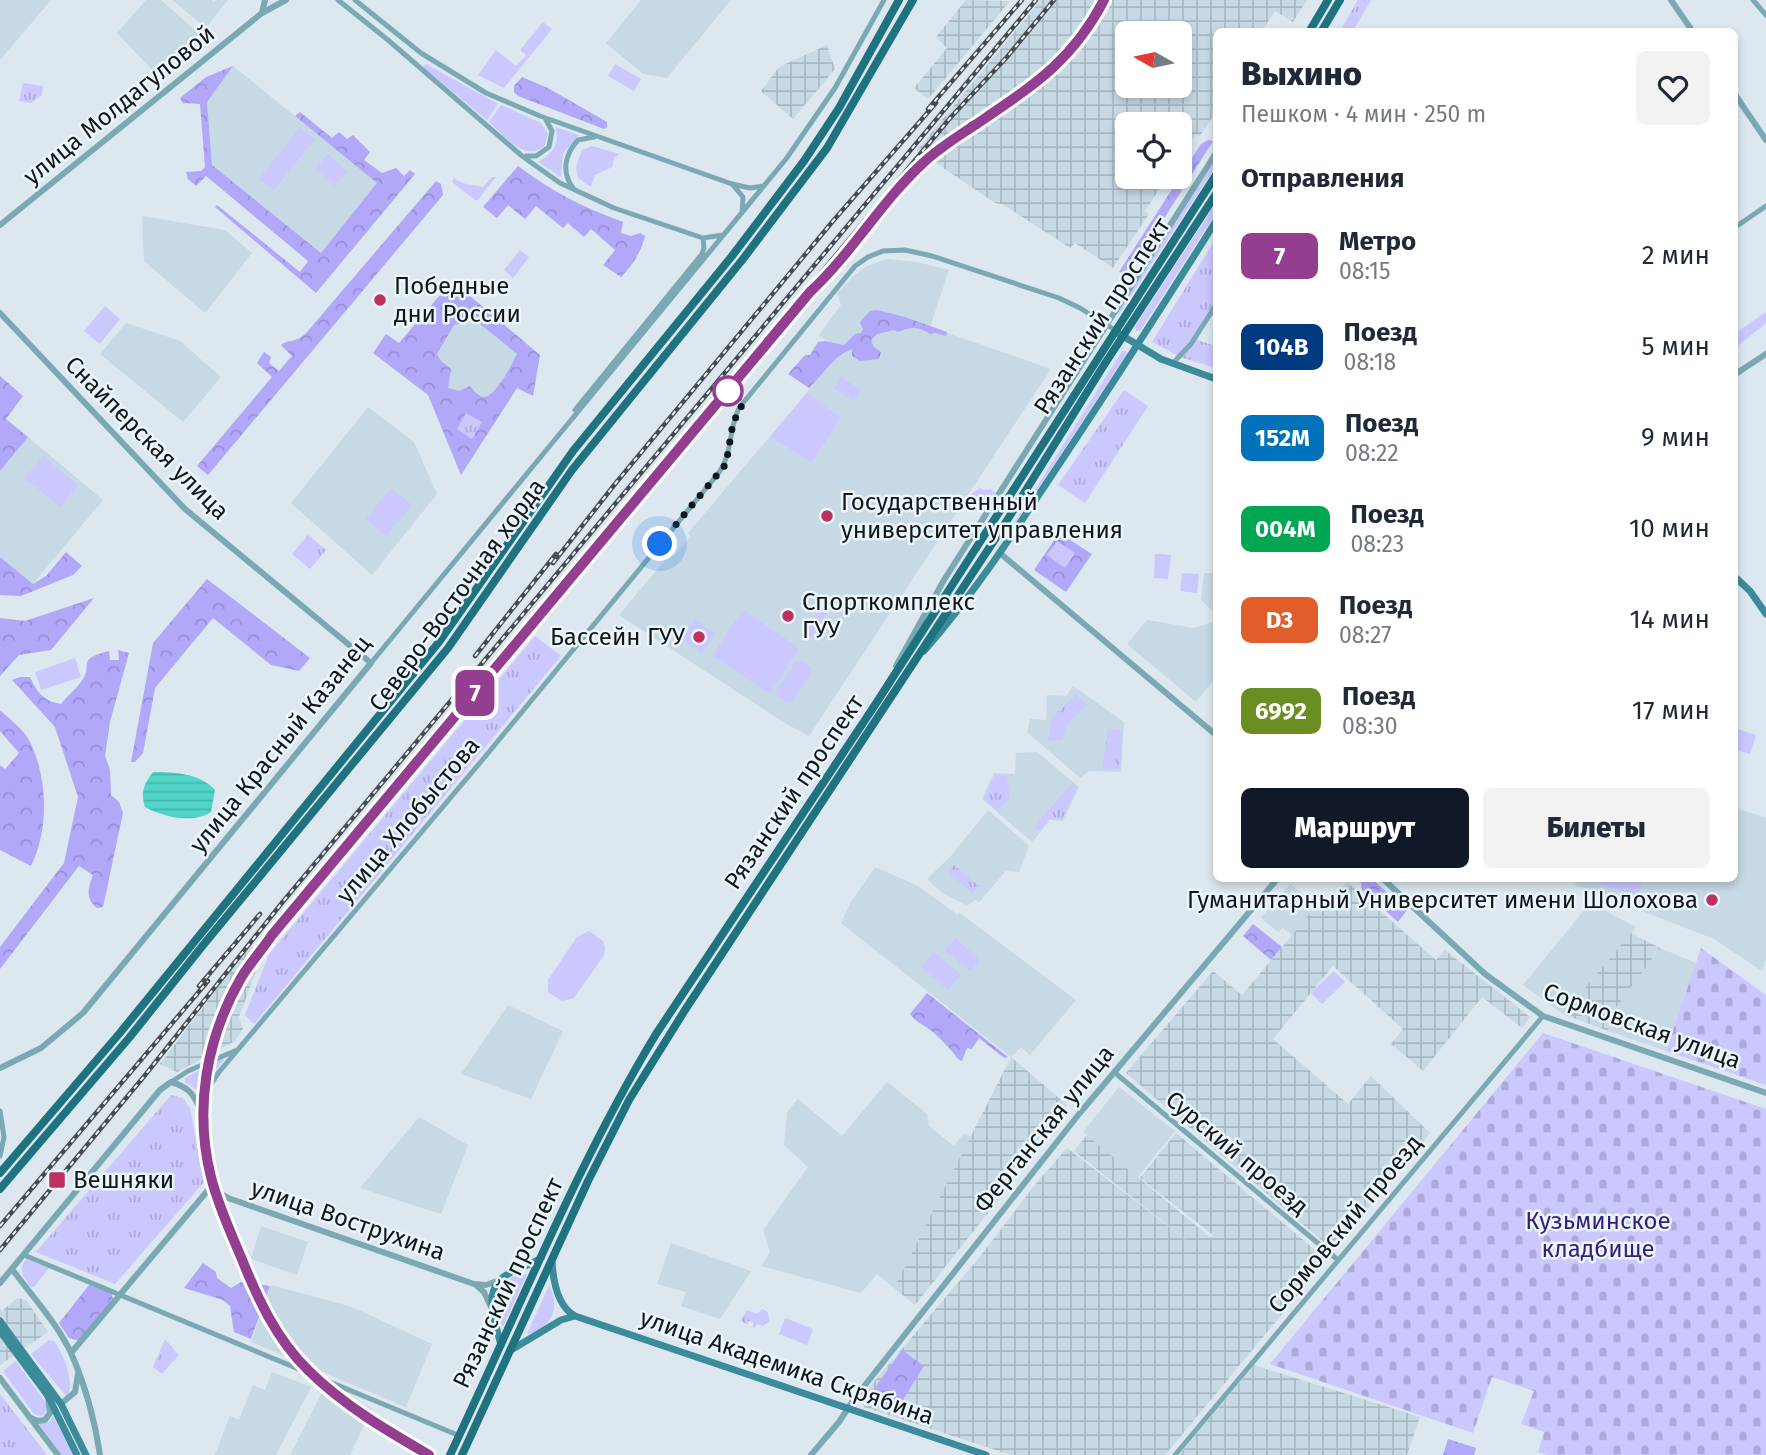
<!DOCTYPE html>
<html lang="ru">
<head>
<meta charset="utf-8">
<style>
	:root { --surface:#fff; --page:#f2f2f3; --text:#1f2937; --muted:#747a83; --accent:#111827 }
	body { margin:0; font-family:"Fira Sans",sans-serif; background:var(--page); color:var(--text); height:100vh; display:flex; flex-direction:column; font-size:26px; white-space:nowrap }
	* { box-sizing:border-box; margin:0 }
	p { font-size:23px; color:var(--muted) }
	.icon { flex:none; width:38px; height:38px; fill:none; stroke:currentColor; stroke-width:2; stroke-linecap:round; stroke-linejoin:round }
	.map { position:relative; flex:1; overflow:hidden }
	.side { position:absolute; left:1213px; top:28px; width:525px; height:854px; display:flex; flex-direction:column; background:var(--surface); border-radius:10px; box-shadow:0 4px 10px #0003 }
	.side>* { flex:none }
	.badge { padding:0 14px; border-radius:10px; font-size:24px; line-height:46px }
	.needle { width:46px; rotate:279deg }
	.fabs { position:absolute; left:1115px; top:21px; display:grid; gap:14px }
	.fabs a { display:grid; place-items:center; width:77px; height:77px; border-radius:10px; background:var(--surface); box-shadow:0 4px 10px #0003; font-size:35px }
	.you { position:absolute; width:35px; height:35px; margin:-18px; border:5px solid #fff; border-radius:50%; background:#1a73e8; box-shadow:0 0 0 10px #1a73e833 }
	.map>.badge { position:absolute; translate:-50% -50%; box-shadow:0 0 0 4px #fff }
	h2 { padding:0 28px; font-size:26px; line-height:63px }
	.round { display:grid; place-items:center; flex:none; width:74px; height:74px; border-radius:10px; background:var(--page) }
	.head { display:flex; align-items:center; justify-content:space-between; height:119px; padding:0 28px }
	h1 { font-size:33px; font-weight:800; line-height:52px }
	.button { display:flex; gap:14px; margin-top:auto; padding:14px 28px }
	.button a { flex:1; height:80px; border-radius:10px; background:var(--accent); color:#fff; font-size:28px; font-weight:800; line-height:80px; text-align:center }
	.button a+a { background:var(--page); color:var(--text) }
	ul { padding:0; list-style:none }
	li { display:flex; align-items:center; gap:21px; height:91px; padding:0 28px }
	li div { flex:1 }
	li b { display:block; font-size:26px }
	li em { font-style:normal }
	li .badge { min-width:77px; font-weight:700; text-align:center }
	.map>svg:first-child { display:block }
	.built { fill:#c7d9e4 }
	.industrial { fill:url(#industrial-grid); fill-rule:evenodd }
	.grass { fill:#cbc7ff }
	.forest { fill:url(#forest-crowns); fill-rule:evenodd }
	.cemetery { fill:url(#cemetery-stones) }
	.park { fill:url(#park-tufts) }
	.water { fill:url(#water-rules) }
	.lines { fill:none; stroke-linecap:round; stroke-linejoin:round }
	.minor { stroke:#7aa9b3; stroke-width:5 }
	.tertiary { stroke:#7aa9b3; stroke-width:6 }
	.secondary { stroke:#3c8b9a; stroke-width:7 }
	.primary { stroke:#1f7381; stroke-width:8 }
	.rail-casing { stroke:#454b4e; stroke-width:4.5 }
	.rail { stroke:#eaf5fc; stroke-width:2; stroke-dasharray:5; stroke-linecap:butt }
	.line-casing { stroke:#fff; stroke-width:16 }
	.line { stroke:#943e90; stroke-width:10 }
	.walk { stroke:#121618; stroke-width:7; stroke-dasharray:0 12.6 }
	.poi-dot { fill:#be3060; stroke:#eaf5fc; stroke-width:2.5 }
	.stop-dot { fill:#fff; stroke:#943e90; stroke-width:3.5 }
	.labels { text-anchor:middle; stroke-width:5; stroke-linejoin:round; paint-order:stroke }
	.street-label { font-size:24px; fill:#121618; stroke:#eaf5fc }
	.poi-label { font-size:24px; fill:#121618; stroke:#eaf5fc; text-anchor:start }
	.park-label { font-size:24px; fill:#371d7a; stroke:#eaf5fc }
</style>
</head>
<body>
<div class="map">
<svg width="1766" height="1455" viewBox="0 0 1766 1455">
	<defs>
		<pattern id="industrial-grid" width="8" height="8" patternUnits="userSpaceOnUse" patternTransform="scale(1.75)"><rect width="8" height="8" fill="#c7d9e4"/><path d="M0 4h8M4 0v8" fill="none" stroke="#aabac3"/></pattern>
		<pattern id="forest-crowns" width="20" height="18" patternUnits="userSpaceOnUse" patternTransform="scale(1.75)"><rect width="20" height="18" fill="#b1a8fa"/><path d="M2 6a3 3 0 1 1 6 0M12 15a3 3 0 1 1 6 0" fill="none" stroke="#9790d6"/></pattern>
		<pattern id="cemetery-stones" width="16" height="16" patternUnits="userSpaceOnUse" patternTransform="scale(1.75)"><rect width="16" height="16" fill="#cbc7ff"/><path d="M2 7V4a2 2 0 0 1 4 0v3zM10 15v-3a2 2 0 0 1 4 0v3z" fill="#adaada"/></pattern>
		<pattern id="park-tufts" width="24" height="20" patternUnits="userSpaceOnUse" patternTransform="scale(1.75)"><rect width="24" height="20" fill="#cbc7ff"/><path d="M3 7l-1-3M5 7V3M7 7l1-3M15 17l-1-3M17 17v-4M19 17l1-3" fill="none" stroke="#adaada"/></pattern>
		<pattern id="water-rules" width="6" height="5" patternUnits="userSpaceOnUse" patternTransform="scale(1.75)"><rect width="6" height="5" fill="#50d5c8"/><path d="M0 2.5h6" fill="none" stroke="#45b6ab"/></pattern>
	</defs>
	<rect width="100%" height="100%" fill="#dce7ef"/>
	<path class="built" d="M0,0H51L0,60Z
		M146,0H161L206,40L183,52L156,74L117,33Z
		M172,0H211L214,2L216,0H228L206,28Z
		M641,0H731L667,78L643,74L606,43Z
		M233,66L378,183L321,253L212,165L207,102Z
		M142,216L225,230L252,253L205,313L144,261Z
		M887,259L917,262L949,270L930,327L1051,369L809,736L783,722L619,615L670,554L674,556L691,536L688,533L805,395L841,347L818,336L841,305L837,293L856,274L867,266Z
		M467,302L528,350L479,413L418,365Z
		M126,323L180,341L221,377L183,422L100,354Z
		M368,407L414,442L437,494L372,575L291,503Z
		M28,437L103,500L33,584L0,557V471Z
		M1204,573H1216V614L1201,600Z
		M1147,620L1194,628L1216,621V677L1196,702L1127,644Z
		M1073,686L1124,722L1121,772L1089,771L1080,778L1027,732L1030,719L1046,720L1047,695L1066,696Z
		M1037,752L1079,787L1063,821L1050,820L1032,842L982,799L994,773L1015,774L1016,753Z
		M1734,807L1766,818V960L1762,971L1714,939L1575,885L1577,878H1734Z
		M988,810L1029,846L1019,872L1006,871L979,902L975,900L967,906L941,892L927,879L950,857Z
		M875,867L918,886L958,915L960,913L1076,1000L1030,1055L1021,1047L1011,1057L841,923L851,902Z
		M1290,884L1317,905L1292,935L1283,928L1278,932L1261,918Z
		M1590,903L1636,927L1563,1014L1523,985Z
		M1660,948L1696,963L1666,1051L1608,1031L1614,1010Z
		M508,1005L563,1031L531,1099L461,1074Z
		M887,1082L927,1114L929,1126L954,1146L964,1133L972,1137L894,1288L877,1274L861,1293L761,1266L770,1252L763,1230L808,1167L784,1145L787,1112L798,1099L842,1136Z
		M1119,1087L1175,1131L1137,1178L1083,1132Z
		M419,1117L468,1145L441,1214L360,1188Z
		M261,1226L308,1242L297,1275L251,1259Z
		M671,1243L751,1271L720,1319L681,1306L686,1292L657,1284Z
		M271,1285L352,1307L432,1344L406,1407L251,1342Z
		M272,1372L311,1387L276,1455H215L230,1416L239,1420L253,1385L265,1390Z
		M325,1386L372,1408L350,1455H290Z"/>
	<path class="industrial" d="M966,0L1010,1L928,99L914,88L947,48L936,37Z
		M1041,0H1307L1293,22L1275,11L1262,31L1216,32V102L1214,106L1216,112L1200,136L1195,134L1180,158V124H1127V177H1167L1145,211L1149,214L1113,268L1075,243L1070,248L1002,204L995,203L917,150ZM1127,33H1180V86H1127Z
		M827,45L835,69L793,119L761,91L779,67Z
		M1347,882L1436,960L1445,950L1530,1017L1522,1028L1482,997L1423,1071L1391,1044L1403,1029L1333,966L1273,1039L1348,1104L1371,1076L1430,1133L1334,1251L1126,1073L1213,971L1242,995L1317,905H1327Z
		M1631,933L1660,948L1614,1010L1608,1031L1563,1014Z
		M250,945L262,955L239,1017L243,1029L235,1041L177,1072L160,1064Z
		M1011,1057L1067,1105L997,1188L1003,1194L915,1305L894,1288Z
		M1176,1133L1327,1260L1165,1455H1011L864,1407L861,1397L978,1259L1038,1181L1067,1148L1200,1251L1074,1151L1087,1135L1211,1238L1213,1235L1140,1178Z
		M17,1298L26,1300L48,1332L0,1365V1309L2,1311Z
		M1254,1365L1420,1417L1407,1455H1179Z"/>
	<path class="grass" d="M543,22L552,29L504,88L478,75L496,50L516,66L526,55L520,50Z
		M426,64L498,104L487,120L423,67Z
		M615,64L641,79L634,91L608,76Z
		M501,105L541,123L548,134L545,145C527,164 503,135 489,122Z
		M300,127L315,139L274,190L259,179Z
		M555,127L579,135L563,154L561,177L538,162C553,154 561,142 555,127Z
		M592,146L619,154L614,158L612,167L595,175L591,187L578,178L576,167L582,150Z
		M328,154L347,171L335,186L315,169Z
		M1216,159V166L1119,314L1117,312Z
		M492,177H496L478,200H475L452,182L454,178L462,183L483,187Z
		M1216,203V213L1140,331H1136L1135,327Z
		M520,250L529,257L513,278L504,270Z
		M105,306L120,319L100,344L84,331Z
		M1766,312V323L1734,349V334Z
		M1122,351H1126L1127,354L987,566Z
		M841,377L861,390L853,401L834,388Z
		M807,393L841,418L812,462L770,437Z
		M43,456L78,485L60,507L25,478Z
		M391,488L412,505L386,536L366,519Z
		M980,488L984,490L990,489L996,493L984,512L966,498Z
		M820,596L830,603L829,609L811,638L806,635L818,611Z
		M745,611L796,646L798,651L771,692H767L715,657L714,653L741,612Z
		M695,620L715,634L702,653L682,639Z
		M75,658L81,677L41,690L35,672Z
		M796,661H801L811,667L812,672L792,702H787L777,697L776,691Z
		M1734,728L1756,735L1750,754L1734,749Z
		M1585,879H1643L1638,896Z
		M589,931L603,941L605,948L604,955L574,998L562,1001L548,992V980L577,937Z
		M955,938L980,960L970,971L945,950Z
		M934,952L961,975L948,990L921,967Z
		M1334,971L1345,982L1322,1004L1311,993Z
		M222,1058L224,1060L208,1079L202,1093L185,1082V1078Z
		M26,1259L49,1268L34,1287H31C23,1277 18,1270 26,1259Z
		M527,1274L503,1326C486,1303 499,1275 527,1274Z
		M549,1286C561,1307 551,1329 527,1334Z
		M785,1318L813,1329L807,1345L779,1334Z
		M49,1340L54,1341C63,1354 76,1383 67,1397L31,1354Z
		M16,1361L47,1405L44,1415L39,1416L34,1414L3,1371Z
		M53,1416L73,1455H62L39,1424L49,1422Z"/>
	<path class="forest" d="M233,66L207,102L212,165L321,253L377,183L295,116L300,112L332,138L339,132L347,139L353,135L370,152L364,160L382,173L396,168L404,176L410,170L415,174L316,293L215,207L217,205L300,272L308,261L206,176L196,186L188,179L186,172L201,171L205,167L200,104L183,103L180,98L206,77Z
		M522,77L548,88L607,122V127L604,129L518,96L514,92V86Z
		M1208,140L1213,141L1129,274L1119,272L1201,144Z
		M518,166C551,191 584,208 623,222L621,233L631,236L640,233L645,236C641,252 633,265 621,277L603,265L615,250L591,229L584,237L568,223L563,228L536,206L525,219L508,205L497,218L483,207Z
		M436,181L441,184L443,195L208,475L197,466L272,377L257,363L264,352L271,357L269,363L279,371L292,356L281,345C290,338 296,344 307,332Z
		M452,281L540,355L533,396L517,388L461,475L428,395L373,353L386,334L399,343ZM468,314L517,354C512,364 496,396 484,397C478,397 474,390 470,386L459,391L448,388L451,369L441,361L437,354L454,325L462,323Z
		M877,310L905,317L947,332L946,336L935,333L930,334C919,326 910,327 898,332L894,330L877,334L871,340L873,346L881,352L879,359L860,361L852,356V349C833,356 824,374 809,388L788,374L805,355H810L818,342L825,341L844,345L855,334L861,333L863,329L860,322L870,311Z
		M0,376L23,396L6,419L28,437L0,471Z
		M1059,533L1092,554L1066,592L1034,570Z
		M66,552L82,566L73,575L21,596L0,595V557L33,584L46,576Z
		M207,579L310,658L299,671L271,665L213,618L155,688L143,753L135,762H131L153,643Z
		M94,598L51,650L19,655L0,676V618L25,621Z
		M118,650L129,653L110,722L105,756L110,770L111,795L119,802L123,813L103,907L97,908C85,898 88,888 93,875L79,866L0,969V947L64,863L78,797L55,727L12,680L20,677H30C37,692 43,701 61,704C67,696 75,690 81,682C95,665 74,660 109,651L110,660H119Z
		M0,710C9,719 25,730 30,742C48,779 49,830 31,866L0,850V765L5,769L19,753L0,731Z
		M1360,879H1372L1407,910L1398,922L1362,890Z
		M1253,924L1282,947L1271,960L1243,936Z
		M927,993L1008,1057L1004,1058L979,1038L972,1049L967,1048L962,1061L958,1059C953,1051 937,1035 929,1029C922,1024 916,1022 910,1014Z
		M203,1263L216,1272L217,1278L231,1288L241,1282L270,1286L251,1339L234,1332L230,1306L223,1300L184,1288Z
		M89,1285L112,1293L113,1301L79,1341L69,1338L59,1323Z
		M902,1350L924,1366L896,1411L866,1400Z
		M1448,1439L1476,1448L1474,1455H1443Z"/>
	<path class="cemetery" d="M1701,948L1766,995V1085L1666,1051Z
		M1543,1033L1766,1109V1455H1547L1538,1452L1544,1432L1521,1424L1534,1391L1492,1377L1473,1433L1270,1364Z"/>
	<path class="park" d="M1358,0H1371L1353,31H1340Z
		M23,83L43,86L42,95L31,103L19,101Z
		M1216,238V303L1194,339L1216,346V368L1180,357L1152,342Z
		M1124,390L1148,406L1085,503L1058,485Z
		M466,413L482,422L472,439L457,429Z
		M308,535L326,550L310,569L292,554Z
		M1057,541L1075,553L1065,568L1047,555Z
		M1155,554L1171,555L1168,579L1154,578Z
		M1182,573L1199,574L1197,593L1180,591Z
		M535,636L561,656L254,1024L245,1015L269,954Z
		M1076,694L1087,705L1066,725L1063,740L1048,741L1052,718Z
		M1108,729L1122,730L1120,770L1102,769Z
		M995,775L1007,776L1010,797L998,811L984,799Z
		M1072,783L1077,787L1062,819H1049L1040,830L1035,826Z
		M954,865L979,886L972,893L948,872Z
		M171,1095L183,1098L190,1108L204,1182L115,1284L36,1252Z
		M762,1309L768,1312L769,1322L763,1326L757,1324L755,1328L752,1327L754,1322L748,1321L747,1324L740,1321L747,1310L757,1314Z
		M165,1339L179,1355L162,1374L153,1367Z
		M0,1394L47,1455H0Z"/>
	<path class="water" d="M153,772C174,772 199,773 215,790L211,812C193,824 163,817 145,807C140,792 144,784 153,772Z"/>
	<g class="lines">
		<path class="minor" d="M338,0L388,40L522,156L560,183L614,208L703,238L723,235
			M355,0L421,53L486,93L540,116L732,184L750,188L764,186
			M1753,0L1766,15
			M526,156H536L549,147L552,131L546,120
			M732,184L743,197L742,213
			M573,188C561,172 565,154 578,140L594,137
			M1734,228L1766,206
			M1173,363L1191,344L1216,305
			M575,410L702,254L704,248L703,238
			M371,663L786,159L835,88L884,0
			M1114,1072L1338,1260
			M171,1082L188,1071L237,1050
			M200,1109L209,1087L219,1072L484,758L717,475C733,455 728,431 739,408L855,266L868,257L883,251L905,250L932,256L1059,298L1080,308L1115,330
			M0,1111L4,1137L0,1156
			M24,1255L460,1436
			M1175,1455L1543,1016"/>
		<path class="tertiary" d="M1671,0L1693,32
			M262,13L265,0
			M1734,93L1766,140
			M0,225L262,13L286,0
			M0,313L185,509L371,663L83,1013L41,1048L0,1068
			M1734,375L1766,354
			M1001,554L1216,735
			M896,666L944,580L1216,153
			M1382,878L1485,974L1543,1016L1766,1093
			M12,1269C32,1296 58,1324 72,1355C85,1385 95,1422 100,1455
			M0,1283L160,1090L171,1082C188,1087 193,1093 200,1109L214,1183L220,1193L228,1198L474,1284L486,1285L500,1280
			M476,1285L484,1292L491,1307
			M71,1353L214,1183
			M0,1378L58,1455
			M61,1404L75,1392L78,1374
			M31,1418L38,1421L45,1420L50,1413L48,1398
			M811,1455L839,1422L854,1399L1079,1114L1278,878"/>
		<path class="secondary" d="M1118,333L1161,359L1216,379
			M1734,576L1750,591L1766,614
			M924,651C971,597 1007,543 1046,484C1104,397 1161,309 1216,221
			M552,1261C553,1280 557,1306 575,1316L986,1455
			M0,1321L61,1404L86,1455
			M0,1331L48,1396L77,1455
			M501,1345C495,1320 480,1288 510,1273C520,1267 531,1265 541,1258
			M511,1350L561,1320L575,1316"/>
		<path class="primary" d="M1309,32L1328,0
			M1321,32L1340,0
			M0,1173L119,1034L439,642L573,451L732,256L804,161L839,108L899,0
			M0,1189L129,1038L204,944L448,648L572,470L743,259L827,148L913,0
			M450,1455C517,1314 575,1168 656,1034L875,705L1216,175
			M462,1455L588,1181L629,1100L685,1010L1001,530L1104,365L1216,194"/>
		<g class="rail-casing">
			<path id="rail" d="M928,109L1022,0
				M925,161L1018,95
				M553,563L615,484L833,221L936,103
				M475,656L556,554
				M282,920L951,117L1007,57L1054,0
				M263,948L289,915
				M199,986L260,914
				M0,1226L208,981
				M0,1250L146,1074L281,904L1036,0"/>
		</g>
		<use href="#rail" class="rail"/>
	</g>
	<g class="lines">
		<g class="line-casing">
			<path id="line" d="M429,1455C386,1430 343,1405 308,1370C276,1339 257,1297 241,1257C230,1231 218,1205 211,1177C194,1109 206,1039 241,978C250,963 262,950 272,935L810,292C852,253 881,202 923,163C939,148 957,137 975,125C1031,87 1072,62 1104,0"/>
		</g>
		<use href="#line" class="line"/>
		<path class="walk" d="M660,544L726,464L733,423L744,401L728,391"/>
	</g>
	<g class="poi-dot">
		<circle cx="380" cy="300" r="7"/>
		<circle cx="827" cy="516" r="7"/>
		<circle cx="788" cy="616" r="7"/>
		<circle cx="699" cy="637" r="7"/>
		<circle cx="1712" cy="900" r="7"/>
		<rect x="48" y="1171" width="18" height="18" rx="3.5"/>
	</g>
	<circle class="stop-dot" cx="728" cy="391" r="14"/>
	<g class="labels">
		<g class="street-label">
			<text transform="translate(119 105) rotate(-39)" y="8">улица Молдагуловой</text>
			<text transform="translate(1102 316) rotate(-57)" y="8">Рязанский проспект</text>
			<text transform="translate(147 438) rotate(45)" y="8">Снайперская улица</text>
			<text transform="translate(457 595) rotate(-54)" y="8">Северо-Восточная хорда</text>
			<text transform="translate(280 744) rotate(-51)" y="8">улица Красный Казанец</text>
			<text transform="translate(794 792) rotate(-56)" y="8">Рязанский проспект</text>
			<text transform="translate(408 820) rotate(-50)" y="8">улица Хлобыстова</text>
			<text transform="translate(1642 1026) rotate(20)" y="8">Сормовская улица</text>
			<text transform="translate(1044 1129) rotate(-51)" y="8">Ферганская улица</text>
			<text transform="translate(1237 1153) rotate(40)" y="8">Сурский проезд</text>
			<text transform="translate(348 1220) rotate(19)" y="8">улица Вострухина</text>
			<text transform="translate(1345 1224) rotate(-50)" y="8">Сормовский проезд</text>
			<text transform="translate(508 1283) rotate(-65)" y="8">Рязанский проспект</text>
			<text transform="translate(787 1367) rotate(19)" y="8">улица Академика Скрябина</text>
		</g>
		<g class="poi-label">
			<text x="394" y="294">Победные<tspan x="394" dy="28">дни России</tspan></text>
			<text x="841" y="510">Государственный<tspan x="841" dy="28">университет управления</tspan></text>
			<text x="802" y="610">Спорткомплекс<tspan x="802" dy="28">ГУУ</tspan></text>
			<text x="685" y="645" text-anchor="end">Бассейн ГУУ</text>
			<text x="1698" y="908" text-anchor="end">Гуманитарный Университет имени Шолохова</text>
			<text x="73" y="1188">Вешняки</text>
		</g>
		<g class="park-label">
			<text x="1598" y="1229">Кузьминское<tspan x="1598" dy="28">кладбище</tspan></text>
		</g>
	</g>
</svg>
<div class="fabs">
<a><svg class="needle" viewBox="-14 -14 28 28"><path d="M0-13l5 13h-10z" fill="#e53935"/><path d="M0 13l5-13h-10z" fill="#747a83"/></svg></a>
<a><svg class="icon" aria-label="locate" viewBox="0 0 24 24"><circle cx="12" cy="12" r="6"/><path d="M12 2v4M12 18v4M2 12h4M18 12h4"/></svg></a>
</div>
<div class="you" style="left:660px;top:544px"></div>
<b class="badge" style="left:475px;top:693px;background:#943e90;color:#fff">7</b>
<section class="side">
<div class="head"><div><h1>Выхино</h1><p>Пешком · 4 мин · 250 m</p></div><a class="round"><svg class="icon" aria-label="heart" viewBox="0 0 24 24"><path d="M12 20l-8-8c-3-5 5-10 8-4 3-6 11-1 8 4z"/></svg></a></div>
<h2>Отправления</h2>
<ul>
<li><span class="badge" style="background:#943e90;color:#fff">7</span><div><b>Метро</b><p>08:15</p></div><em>2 мин</em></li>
<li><span class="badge" style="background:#003b80;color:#fff">104В</span><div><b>Поезд</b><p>08:18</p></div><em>5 мин</em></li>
<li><span class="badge" style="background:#0072bc;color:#fff">152М</span><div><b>Поезд</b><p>08:22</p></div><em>9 мин</em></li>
<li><span class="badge" style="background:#00a651;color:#fff">004М</span><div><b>Поезд</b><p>08:23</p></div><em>10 мин</em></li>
<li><span class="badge" style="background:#e15d29;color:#fff">D3</span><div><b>Поезд</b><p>08:27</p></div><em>14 мин</em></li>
<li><span class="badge" style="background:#6b8e23;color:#fff">6992</span><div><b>Поезд</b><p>08:30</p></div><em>17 мин</em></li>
</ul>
<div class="button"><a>Маршрут</a><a>Билеты</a></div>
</section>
</div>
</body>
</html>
